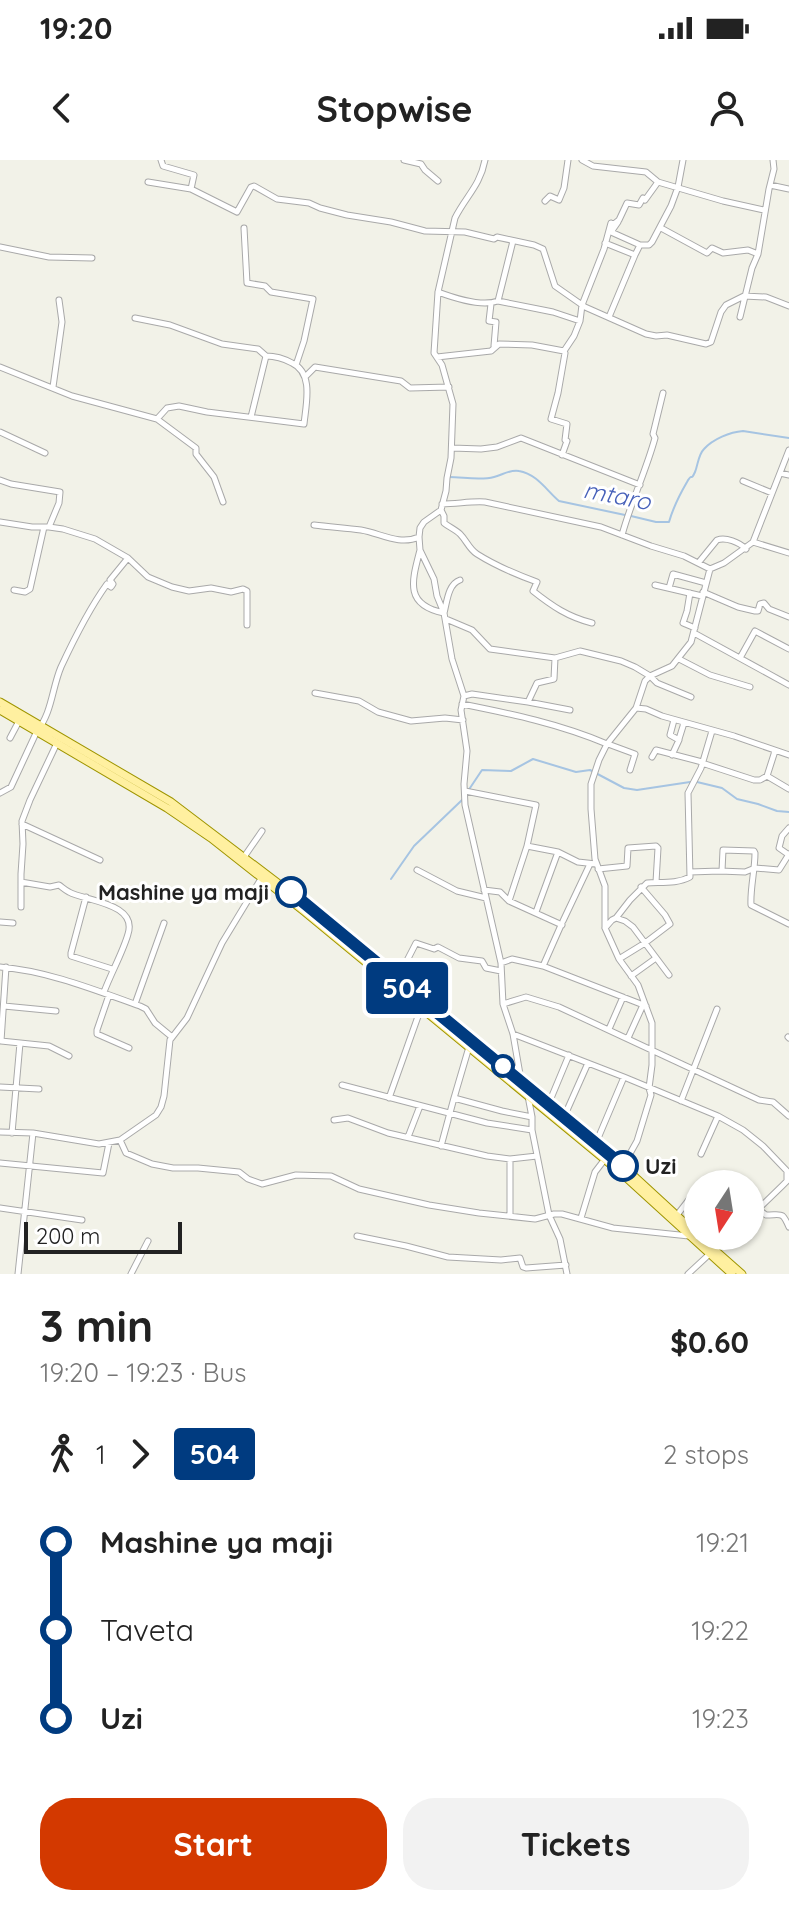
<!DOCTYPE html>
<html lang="en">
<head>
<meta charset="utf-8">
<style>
	:root { --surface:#fff; --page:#f2f2f2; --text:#222; --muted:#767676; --accent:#d33900 }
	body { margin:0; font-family:Quicksand,sans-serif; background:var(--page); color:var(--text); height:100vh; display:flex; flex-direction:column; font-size:30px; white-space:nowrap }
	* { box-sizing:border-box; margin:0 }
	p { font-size:26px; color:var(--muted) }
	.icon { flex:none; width:44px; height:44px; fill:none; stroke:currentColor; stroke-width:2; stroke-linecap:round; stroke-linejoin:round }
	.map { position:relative; height:1114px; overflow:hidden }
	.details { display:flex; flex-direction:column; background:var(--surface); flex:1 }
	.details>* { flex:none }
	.badge { padding:0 16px; border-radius:6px; font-size:28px; line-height:52px }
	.needle { width:52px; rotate:192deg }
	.controls { position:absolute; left:684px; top:1010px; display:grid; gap:16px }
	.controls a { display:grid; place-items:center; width:80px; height:80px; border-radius:50%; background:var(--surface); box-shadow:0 2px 6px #0004; font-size:40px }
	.scale { position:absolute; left:24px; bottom:20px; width:158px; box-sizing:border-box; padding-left:8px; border:4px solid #222; border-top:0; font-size:22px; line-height:28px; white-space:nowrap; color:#222; -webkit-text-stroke:6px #fff; paint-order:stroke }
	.map>.badge { position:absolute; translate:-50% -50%; box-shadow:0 0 0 4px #fff }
	.legs { display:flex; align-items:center; gap:12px; height:88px; padding:0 40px; font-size:26px }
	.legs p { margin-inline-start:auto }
	.overview { display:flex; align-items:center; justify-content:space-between; height:136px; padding:0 40px }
	h1 { font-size:44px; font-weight:700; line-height:60px }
	.cta { display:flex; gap:16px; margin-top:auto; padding:16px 40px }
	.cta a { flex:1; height:92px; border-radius:32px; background:var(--accent); color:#fff; font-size:32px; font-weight:700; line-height:92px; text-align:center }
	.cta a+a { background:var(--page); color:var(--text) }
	ul { padding:0 40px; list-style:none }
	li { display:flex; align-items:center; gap:28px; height:88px; font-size:30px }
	li i { display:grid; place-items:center; width:12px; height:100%; margin:0 10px; background:currentColor }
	li i::after { content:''; width:20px; height:20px; margin:-10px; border:6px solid; border-radius:50%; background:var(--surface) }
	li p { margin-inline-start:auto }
	li:first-child i { background:linear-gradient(#0000 50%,currentColor 0) }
	li:last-child i { background:linear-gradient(currentColor 50%,#0000 0) }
	.status { display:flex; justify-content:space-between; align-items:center; height:56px; padding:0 40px; background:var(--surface); direction:ltr }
	.status svg { height:22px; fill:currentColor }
	header { display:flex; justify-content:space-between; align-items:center; height:104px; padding:0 40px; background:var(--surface); font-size:36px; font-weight:700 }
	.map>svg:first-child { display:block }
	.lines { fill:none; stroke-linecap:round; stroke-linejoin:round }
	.stream { stroke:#a6c4e2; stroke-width:2 }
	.minor-casing { stroke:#a9a9a9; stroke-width:7 }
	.major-casing { stroke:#9f9500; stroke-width:9 }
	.minor { stroke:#fff; stroke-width:5 }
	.major { stroke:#fff0a0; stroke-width:7 }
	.line-1-casing { stroke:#fff; stroke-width:18 }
	.line-1 { stroke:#003b80; stroke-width:12 }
	.stop-1-dot { fill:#fff; stroke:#003b80; stroke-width:4 }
	.labels { text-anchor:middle; stroke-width:6; stroke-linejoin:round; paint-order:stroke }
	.stop-label { font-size:22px; font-weight:bold; fill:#222; stroke:#fff; text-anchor:end }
	.water-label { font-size:24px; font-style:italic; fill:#4660b9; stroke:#fff }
</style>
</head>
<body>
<div class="status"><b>19:20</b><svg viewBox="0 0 49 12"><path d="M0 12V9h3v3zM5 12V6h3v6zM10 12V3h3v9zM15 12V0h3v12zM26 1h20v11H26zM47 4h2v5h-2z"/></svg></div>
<header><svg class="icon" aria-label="back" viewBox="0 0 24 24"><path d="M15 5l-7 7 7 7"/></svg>Stopwise<svg class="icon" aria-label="person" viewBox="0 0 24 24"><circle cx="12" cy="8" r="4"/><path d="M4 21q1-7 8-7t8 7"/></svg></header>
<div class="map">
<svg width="789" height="1114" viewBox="0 0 789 1114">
	<rect width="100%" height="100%" fill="#f2f2e8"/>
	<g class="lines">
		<path class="stream" d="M449,317C463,317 480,321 494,317C502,315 511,309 519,311C537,314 547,331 559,341L625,355
			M631,356L656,362H669C673,348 680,334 687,322C693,311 690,323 695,312C698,305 698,295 704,289C713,279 730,272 743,271L789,278
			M697,622L722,628L737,639L758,644L777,651L789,652
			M468,631L482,610L511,611L533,599L576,612L590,610L624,628L637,630L690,622
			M391,719L414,686L462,640"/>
		<g class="minor-casing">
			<path id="minor" d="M161,0L163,6L194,15L191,29L237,52L251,27L254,26L277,39L309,43L320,48L347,55L391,62L425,71L465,72L494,79L497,77L534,85L543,89L555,126L585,147L646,174L656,176L667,175L706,184L711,182L721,152L726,145L744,136L766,137L789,146
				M404,0L421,4L425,10L438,21
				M485,0C480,26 466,36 455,58L438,132L434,193L442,205L453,244L451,298L447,318L446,331L441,350L424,362L420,368L419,377L420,390L434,419L437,436L444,453L452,499L464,536L461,550L467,591L464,624L465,645L501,803L503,844L513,874L521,920
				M582,0L593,6L646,12L658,22L723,41L764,50
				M148,22L191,29
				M770,25L774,9L773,0
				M545,41L550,36L559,40L564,28L568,0
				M618,62L611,72L640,85
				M244,68L247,123L265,126L271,132L313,139L304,181L296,205
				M661,68L707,93L712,88L723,93L748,90L758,94
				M605,83L635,95L640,85H649L652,82L671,46L678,27L683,0
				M0,87L49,97L92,98
				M438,132C454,138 482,147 498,141L553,152L580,161
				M498,141L513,81
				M491,144L489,161L496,162L494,186
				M609,157L635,95
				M740,157L752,108L758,94L769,29L770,25L789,29
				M135,158L170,165L222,184L258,189L266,196L251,257
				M437,197L491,191L499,184L532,185L564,191
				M0,207L72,236L157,259L167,248L179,246L207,252L304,264C306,244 314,213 292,203C283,198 276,196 266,196
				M306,216L315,207L401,221L410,228L449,227
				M53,227L62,162L59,140
				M157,259L196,288V294L214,317L223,342
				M0,272L45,293
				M452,288L481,289L497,287L521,278L640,325
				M562,295L567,281L565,280L567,264L551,259L558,233L565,193L564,191L574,176L580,161L582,145L604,89L611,63L614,64L619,60L627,43L639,45L643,38L645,40L658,22
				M780,313L789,315
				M0,320L11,324L60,332L59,343L49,367
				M743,321L772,333
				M442,344C457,344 471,341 485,342L601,367L651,386L684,396L710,409L724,403L753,382L789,290
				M441,350L444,356V363C449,367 456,370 460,374C467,381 469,389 477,394C496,406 515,414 537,422L533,431C552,446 568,457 592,463
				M0,362L32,367H49L63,369L95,379L128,398L148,417L172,427L189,431L211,428L231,432L243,429L247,431V465
				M314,365C330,367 345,368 361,370C380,373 399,386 419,377
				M622,375C631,342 646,311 655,278L653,274L663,233
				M753,382L789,393
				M420,390C412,421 404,445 444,453C447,442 448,424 460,420
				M699,402L717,380C726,377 739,382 746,389
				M655,425L702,436
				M669,428L673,414L706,423
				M14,430L25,432L30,429L44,367
				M703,432L738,447L755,451H758L760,444L764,443L769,449L789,457
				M690,433L687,451L683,463L695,468
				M446,459L472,470L490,489L555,498L580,491L621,501L635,507L650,516L657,523L691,537
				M694,473L789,525
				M740,498L755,471L789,489
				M679,499L710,515L750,527
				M315,533L359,541L378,552L411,561L445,558L463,560
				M464,536L472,534L528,542L537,523L554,519L555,498
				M528,542L570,550
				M462,544C512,554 560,564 607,584
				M636,548L646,549L662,556L734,576L789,595
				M10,578L19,561
				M679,579L684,563
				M608,584L635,594L630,610
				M672,595L679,580L670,575L674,560
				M652,597L656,590L702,602
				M702,603L754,620H760L767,616L789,629
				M767,616L775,591
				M465,631L536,645L527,686
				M0,633L11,627L37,571C52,553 52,528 61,507C74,479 89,449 107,424L111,427L113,424L110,420L128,398
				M22,664L100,700
				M789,668L782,676L779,688L789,695
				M244,697L262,671
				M598,709L627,706L628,688L656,686L658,688L656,722
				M417,710L457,731L486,738
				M722,711L723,690L754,691L755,693C755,710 750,729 751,745L789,764
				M690,712L720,711L745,712L755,708L779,710L789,694
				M21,722L50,727L59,725C62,727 65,730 69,732C85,741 138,743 128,774C123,792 111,813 104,832
				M484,730L500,732L509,741L562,765
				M86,737L71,793V796L112,809
				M509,741L527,686L558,692L578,702L596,704
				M21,747V714L23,684L22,661L30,640L57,583
				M536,752L558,692
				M616,758L630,740L647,723C661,722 677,724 690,717L688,633L701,608L712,571
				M563,761L590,704
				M0,762L13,763
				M605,768L612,760L616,758L625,761L633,767L669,815
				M619,799L645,783L670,764L665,755L641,727
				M501,803L512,799L543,806L646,846
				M543,806L562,763
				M0,807C48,811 95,830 140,846L146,849L155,863L172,877
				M631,816L656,798
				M397,820L416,783L434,789L438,787L459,798L482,801L486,808L501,811
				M109,835L97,870V874L129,888
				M135,844L164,763
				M503,844L526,837L559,847L759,940L773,942L789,956
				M4,846L56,851
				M609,869L623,837
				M513,874L624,917L718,956L743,970L763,986L787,1011V1021L782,1026L750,1057
				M788,877L789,878
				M628,878L643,845
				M1,881L6,807
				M1,881L49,886L69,896
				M469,887L454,938L502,951L532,957
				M342,925L487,963L532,970
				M0,927L39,929
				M528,936L532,957V970L549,1055L560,1079L567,1114
				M389,938L421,848
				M681,941L717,849
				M549,943L569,895
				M564,957L588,903
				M334,960L348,958L388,973L487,996L510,999L537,996
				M0,972L33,973L99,984L120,980L156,955L161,947L164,936L170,880L187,858L222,783L262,717
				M12,973L20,883
				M408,977L420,946
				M120,980L126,993L152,1004L173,1008H198L239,1012L248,1019L262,1024L296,1015L331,1016L359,1029L429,1045L479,1053L535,1059L554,1054H562L613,1068L689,1076
				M596,983L624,917
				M441,986L454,938
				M701,994L718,956
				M510,999V1055
				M0,1003L103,1013L109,983
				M623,1006L637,981L651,935L649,928L652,905V863L638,825L619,799L605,768V726L595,699L591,649V624L599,600L607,584L636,548L645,521L650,516L672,506L691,482L710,409
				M0,1048L82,1060
				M758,1049L766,1055C782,1055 782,1051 789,1067
				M677,1055L698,1028
				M581,1058L595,1012L605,999
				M357,1076L406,1086L448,1097L501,1100L520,1098L523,1107L526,1108L566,1105
				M18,1114L33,973
				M131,1114L148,1081
				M688,1114L729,1076"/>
		</g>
		<g class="major-casing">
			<path id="major" d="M0,542L171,642L308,746L505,908L623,1006L698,1075
				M0,550L167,648L211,678L305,752L620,1012L732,1114
				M699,1076L742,1114"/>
		</g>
		<use href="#minor" class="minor"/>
		<use href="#major" class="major"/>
	</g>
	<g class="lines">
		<g class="line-1-casing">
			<path id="line-1" d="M291,732L623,1006"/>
		</g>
		<use href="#line-1" class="line-1"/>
	</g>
	<g class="stop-1-dot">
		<circle cx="291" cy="732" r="14"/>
		<circle cx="503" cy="906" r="10"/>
		<circle cx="623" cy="1006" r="14"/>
	</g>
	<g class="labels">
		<g class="stop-label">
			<text x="269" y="740">Mashine ya maji</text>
			<text x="645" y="1014" text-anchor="start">Uzi</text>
		</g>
		<g class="water-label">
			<text transform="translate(617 336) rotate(11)" y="8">mtaro</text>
		</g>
	</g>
</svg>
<div class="controls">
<a><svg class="needle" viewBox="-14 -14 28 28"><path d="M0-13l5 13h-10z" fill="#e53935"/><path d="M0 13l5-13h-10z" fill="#767676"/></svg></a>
</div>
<div class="scale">200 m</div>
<b class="badge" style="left:407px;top:828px;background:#003b80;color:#fff">504</b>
</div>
<section class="details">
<div class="overview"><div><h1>3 min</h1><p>19:20 – 19:23 · Bus</p></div><b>$0.60</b></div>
<div class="legs"><svg class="icon" aria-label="walk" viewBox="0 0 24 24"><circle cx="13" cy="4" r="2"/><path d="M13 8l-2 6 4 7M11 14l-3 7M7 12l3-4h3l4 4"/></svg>1<svg class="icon" aria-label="forward" viewBox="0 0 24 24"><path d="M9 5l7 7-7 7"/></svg><b class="badge" style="background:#003b80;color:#fff">504</b><p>2 stops</p></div>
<ul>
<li><i style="color:#003b80"></i><b>Mashine ya maji</b><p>19:21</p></li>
<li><i style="color:#003b80"></i><span>Taveta</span><p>19:22</p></li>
<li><i style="color:#003b80"></i><b>Uzi</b><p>19:23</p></li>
</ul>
<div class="cta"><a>Start</a><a>Tickets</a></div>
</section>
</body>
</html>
